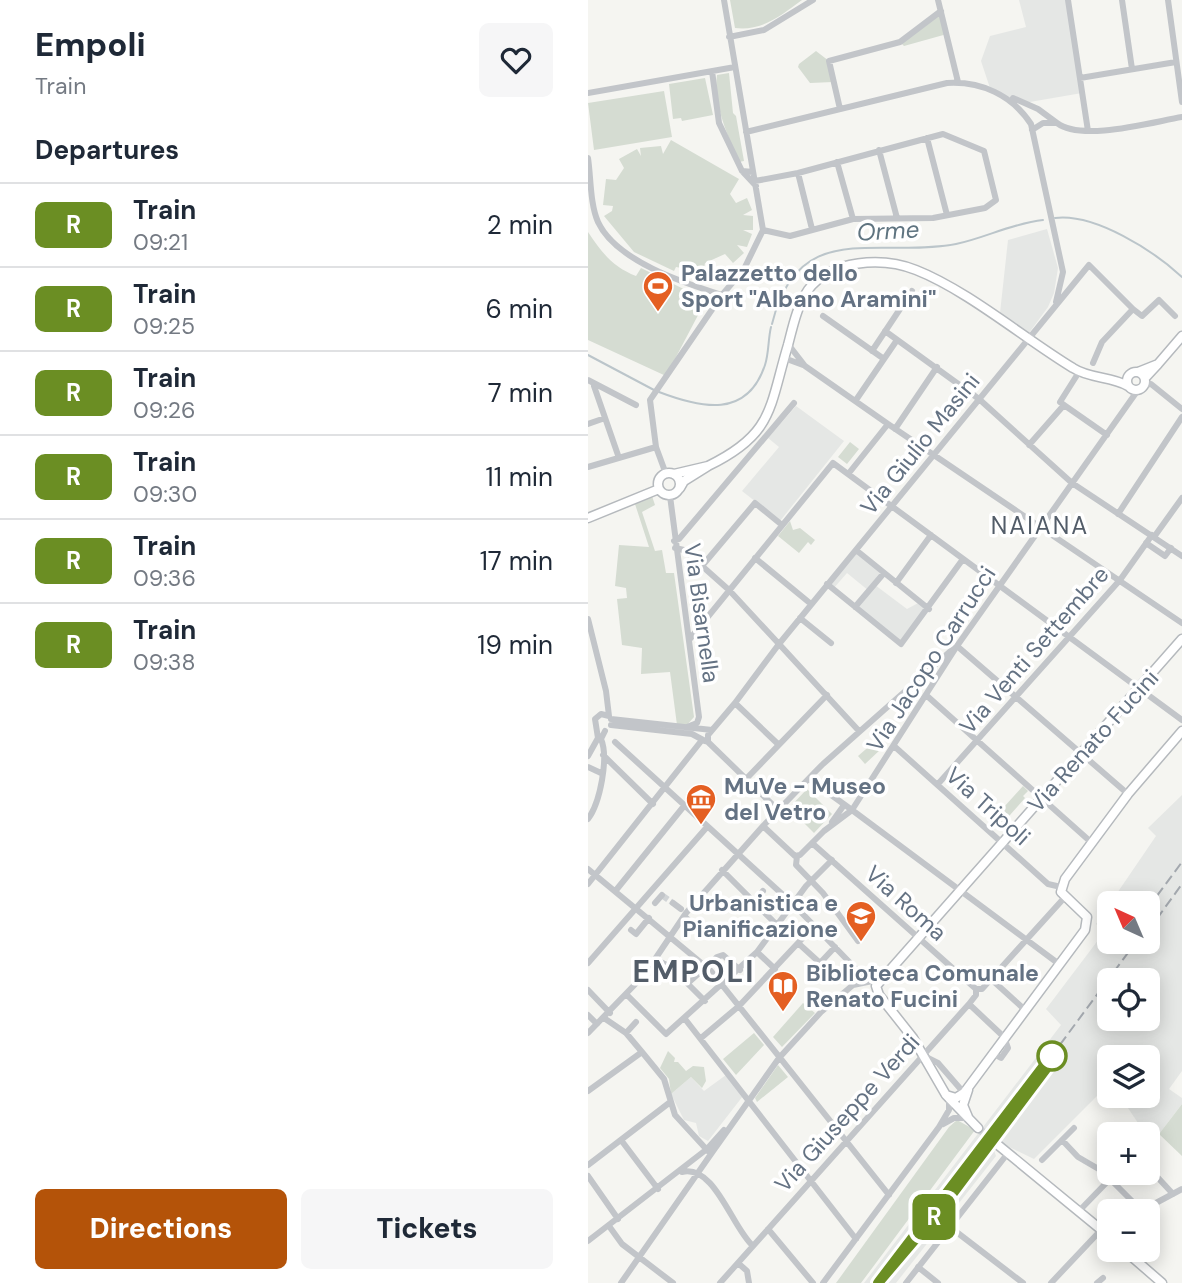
<!DOCTYPE html>
<html lang="en">
<head>
<meta charset="utf-8">
<style>
	:root { --surface:#fff; --page:#f6f6f7; --text:#1f2937; --muted:#747a83; --line:#e0e1e3; --accent:#b45309 }
	body { margin:0; font-family:"DM Sans",sans-serif; background:var(--page); color:var(--text); height:100vh; display:flex; flex-direction:column; font-size:26px; white-space:nowrap }
	* { box-sizing:border-box; margin:0 }
	p { font-size:23px; color:var(--muted) }
	.icon { flex:none; width:38px; height:38px; fill:none; stroke:currentColor; stroke-width:2; stroke-linecap:round; stroke-linejoin:round }
	.map { position:relative; flex:1; overflow:hidden }
	.details { display:flex; flex-direction:column; background:var(--surface); width:588px }
	.details>* { flex:none }
	.badge { padding:0 14px; border-radius:10px; font-size:24px; line-height:46px }
	.needle { width:46px; rotate:316deg }
	.buttons { position:absolute; left:509px; top:891px; display:grid; gap:14px }
	.buttons a { display:grid; place-items:center; width:63px; height:63px; border-radius:10px; background:var(--surface); box-shadow:0 4px 18px #0003; font-size:35px }
	.map>.badge { position:absolute; translate:-50% -50%; box-shadow:0 0 0 4px #fff }
	h2 { padding:0 35px; font-size:26px; line-height:63px }
	.round { display:grid; place-items:center; flex:none; width:74px; height:74px; border-radius:10px; background:var(--page) }
	.head { display:flex; align-items:center; justify-content:space-between; height:119px; padding:0 35px }
	h1 { font-size:33px; font-weight:800; line-height:52px }
	.primary-button { display:flex; gap:14px; margin-top:auto; padding:14px 35px }
	.primary-button a { flex:1; height:80px; border-radius:10px; background:var(--accent); color:#fff; font-size:28px; font-weight:800; line-height:80px; text-align:center }
	.primary-button a+a { background:var(--page); color:var(--text) }
	ul { padding:0; list-style:none }
	li { display:flex; align-items:center; gap:21px; height:84px; padding:0 35px; border-top:2px solid var(--line) }
	li div { flex:1 }
	li b { display:block; font-size:26px }
	li em { font-style:normal }
	li .badge { min-width:77px; font-weight:700; text-align:center }
	main { display:flex; flex:1; min-height:0 }
	.map>svg:first-child { display:block }
	.built { fill:#e5e7e5; fill-rule:evenodd }
	.green { fill:#d5dcd2 }
	.lines { fill:none; stroke-linecap:round; stroke-linejoin:round }
	.stream { stroke:#bbc5ca; stroke-width:2 }
	.minor-tunnel { stroke:#d1d4d6; stroke-width:6; stroke-dasharray:6 3; stroke-linecap:butt }
	.major-tunnel { stroke:#d1d4d6; stroke-width:8; stroke-dasharray:8 4; stroke-linecap:butt }
	.major-casing { stroke:#b5b9bd; stroke-width:11 }
	.minor { stroke:#c2c5c9; stroke-width:6 }
	.major { stroke:#fff; stroke-width:8 }
	.rail { stroke:#a3a8ae; stroke-width:2; stroke-dasharray:10 5; stroke-linecap:butt }
	.line-casing { stroke:#fff; stroke-width:16 }
	.line { stroke:#6b8e23; stroke-width:10 }
	.stop-dot { fill:#fff; stroke:#6b8e23; stroke-width:3.5 }
	.labels { text-anchor:middle; stroke-width:7; stroke-linejoin:round; paint-order:stroke }
	.poi-label { font-size:23px; font-weight:bold; fill:#647283; stroke:#fff; text-anchor:start }
	.street-label { font-size:23px; fill:#647283; stroke:#fff }
	.water-label { font-size:24px; font-style:italic; fill:#5f7480; stroke:#fff }
	.neighbourhood-label { font-size:24px; letter-spacing:2px; fill:#525c68; stroke:#fff }
	.district-label { font-size:30px; font-weight:bold; letter-spacing:2px; fill:#525c68; stroke:#fff }
</style>
</head>
<body>
<main>
<section class="details">
<div class="head"><div><h1>Empoli</h1><p>Train</p></div><a class="round"><svg class="icon" aria-label="heart" viewBox="0 0 24 24"><path d="M12 20l-8-8c-3-5 5-10 8-4 3-6 11-1 8 4z"/></svg></a></div>
<h2>Departures</h2>
<ul>
<li><span class="badge" style="background:#6b8e23;color:#fff">R</span><div><b>Train</b><p>09:21</p></div><em>2 min</em></li>
<li><span class="badge" style="background:#6b8e23;color:#fff">R</span><div><b>Train</b><p>09:25</p></div><em>6 min</em></li>
<li><span class="badge" style="background:#6b8e23;color:#fff">R</span><div><b>Train</b><p>09:26</p></div><em>7 min</em></li>
<li><span class="badge" style="background:#6b8e23;color:#fff">R</span><div><b>Train</b><p>09:30</p></div><em>11 min</em></li>
<li><span class="badge" style="background:#6b8e23;color:#fff">R</span><div><b>Train</b><p>09:36</p></div><em>17 min</em></li>
<li><span class="badge" style="background:#6b8e23;color:#fff">R</span><div><b>Train</b><p>09:38</p></div><em>19 min</em></li>
</ul>
<div class="primary-button"><a>Directions</a><a>Tickets</a></div>
</section>
<div class="map">
<svg width="594" height="1283" viewBox="0 0 594 1283">
	<rect width="100%" height="100%" fill="#f5f5f1"/>
	<path class="built" d="M431,0H480L494,93L436,103L403,91L393,61L402,36L438,27Z
		M459,229L470,268L466,293L460,307L441,333L412,313L420,240Z
		M208,406L256,441L192,521L154,491L191,447L180,438Z
		M268,550L296,573L287,585L319,609L332,602L341,609L313,644L267,607L281,591L259,573L245,589L240,584Z
		M594,795V1071L581,1089L594,1098V1104L571,1134L560,1138L536,1102L542,1096H560V1057H522L521,1084L446,1159L413,1143L406,1150L408,1156L308,1283H276L473,1025L458,1009L517,931L508,924L568,836L560,828ZM522,903H560V942H522ZM522,980H560V1018H522Z
		M138,1075L155,1096L120,1141L111,1136L108,1123L96,1120L83,1094L103,1077L116,1091Z"/>
	<path class="green" d="M142,0H214C192,16 175,31 147,28Z
		M351,15L359,34L316,46L312,42Z
		M228,51L241,61L245,82L222,83L210,67L211,64Z
		M141,73L145,113L148,116L156,161L151,162C140,135 125,105 129,75Z
		M117,78L125,115L94,121L93,118L85,119L81,84Z
		M76,91L84,137L6,150L0,103Z
		M83,140L151,179L142,194L148,203L159,198L164,210L155,215L165,216V230H155L164,234L159,247L149,245L156,253L145,263L137,254L117,263L115,272L88,267L86,271L46,252L16,216L24,211L25,206L15,205L18,179L28,180L36,168L31,159L49,149L53,156L52,148L73,146L75,154Z
		M0,232C14,253 25,267 48,276L53,268L118,300L78,376L0,340Z
		M262,442L271,449L259,464L250,457Z
		M64,496L67,505L54,512L67,551L74,550L78,573H86L106,717L98,726L89,725L82,672L53,674L54,648L34,645L29,599L39,598L38,588L27,586L31,545L61,547L47,504Z
		M202,521L205,530L212,528L227,540L223,545L220,542L211,553L190,536Z
		M285,743L292,750L277,764L270,756Z
		M435,786L440,791L435,796L437,798L414,824L406,818Z
		M219,789L244,814L226,833L201,808Z
		M215,1003L227,1013L194,1047L185,1037Z
		M166,1033L176,1045L148,1075L135,1059Z
		M80,1051L87,1058L86,1062H90L98,1071L105,1066L116,1067L118,1081L114,1088L103,1077L83,1094L81,1079L72,1068Z
		M190,1065L200,1077L169,1102L167,1098Z
		M594,1104V1156L571,1134Z
		M369,1120L387,1130L273,1283H248L361,1127Z"/>
	<g class="lines">
		<path class="stream" d="M467,218C507,213 566,251 594,277
			M184,324C210,217 289,259 368,244C397,238 425,223 455,220
			M0,355L66,390
			M71,392C113,408 159,419 177,365C181,353 180,339 183,327"/>
		<path class="minor-tunnel" d="M75,896L85,903"/>
		<path class="major-tunnel" d="M390,1128L410,1145"/>
		<g class="major-casing">
			<path id="major" d="M570,364L594,336
				M539 381a9 9 0 1 1 18 0a9 9 0 1 1-18 0Z
				M550,372L570,364L557,378
				M120,466C186,434 181,408 200,345C205,326 209,306 220,290C243,259 295,257 328,270C379,290 437,339 485,368C502,379 523,376 540,386
				M70 484a11 11 0 1 1 22 0a11 11 0 1 1-22 0Z
				M86,474L120,466L96,481L92,488
				M0,518L71,489
				M594,639L288,986L291,995L325,1038L358,1095L368,1098L376,1093L497,930L499,917L473,892L477,879L540,794L594,731
				M358,1095L390,1128
				M380,1117L375,1105L380,1090
				M410,1145L522,1237
				M536,1250L574,1283"/>
		</g>
		<path class="minor" d="M350,0L370,82
			M480,0L500,131
			M534,0L544,69
			M580,0L594,102
			M141,37L176,30L225,0
			M124,71L131,123L154,171L165,172
			M492,78L588,62
			M0,93L147,67
			M425,98L450,109L469,123H455L444,130
			M252,109L241,61L312,42L353,11
			M469,123C494,142 564,122 594,117
			M158,132L359,83C393,81 424,95 443,124L475,272L468,302
			M339,138L359,215
			M291,150L309,218
			M0,158C3,178 2,204 10,222C28,261 96,283 134,295
			M249,162L265,219
			M154,171L168,186
			M210,173L224,229
			M167,181L210,173L355,134L396,151L408,200L397,208L345,218L265,219L202,236L175,230
			M545,309L554,316L571,300L587,316
			M235,316L296,359L268,400
			M297,331L391,399L484,483L594,556
			M200,344L217,366L300,424L594,623
			M284,351L324,291
			M196,358L215,365
			M296,359L309,340
			M0,380L48,405
			M556,385L563,384L594,409
			M6,386L31,458
			M476,405L519,435
			M0,424L17,418
			M307,429L349,367
			M441,445L476,405L472,402L491,372
			M0,467L68,447
			M261,473L300,424
			M78,474L68,447L62,400L134,295L156,269L175,230L136,0
			M82,496L111,717L109,723L99,727
			M530,514L594,417
			M566,537L594,498
			M86,541L91,539L206,403
			M558,543L577,556L583,548
			M87,548L96,550L141,590L191,644L501,265L545,309L514,342L505,363
			M268,550L341,609
			M167,558L223,604
			M114,566L167,503L194,525
			M308,583L343,535
			M239,584L313,644L375,559
			M267,607L296,573
			M212,618L243,643
			M0,619L18,691L21,716
			M101,640L245,463L594,720
			M369,646L540,794
			M338,695L504,843
			M147,703L120,735V742L190,810
			M23,719L124,730
			M23,725L104,734L117,741
			M27,742L205,904L272,973L271,983
			M191,745L147,703L191,644L271,731
			M306,746L460,884L473,887
			M15,755L65,804
			M0,756L10,738L7,719L13,714L21,716
			M0,767L13,773
			M158,779L239,695
			M221,779L264,810L236,831L212,855L207,856L175,826L228,771L235,764L366,648
			M350,784L532,580L564,535
			M0,819C12,803 21,758 13,739L17,731
			M244,822L256,805
			M224,843L388,989
			M209,856L208,865L235,893L270,941
			M0,869L123,971L301,1195
			M134,870L189,925
			M0,884L114,740
			M29,889L96,806
			M166,902L175,891
			M67,903L74,895
			M85,903L93,909
			M96,916L114,932
			M43,930L48,934L61,918
			M210,943L232,963L247,947
			M169,952L187,969
			M67,959L84,968L117,1001
			M0,963L119,827
			M471,964L264,810L369,646L550,390
			M223,971L232,963
			M403,979L436,1009
			M100,983L129,957L135,955L152,970
			M388,989H394L403,979L477,897
			M388,989V995L381,1004L416,1037L420,1048L413,1058L404,1053
			M0,990L22,1013
			M38,994L78,1034L169,952L218,886L244,860
			M0,1015L9,1024
			M16,1018L38,1033L54,1052L76,1079L87,1115L120,1151
			M97,1019L268,1239
			M0,1033L57,974L98,913L175,826
			M38,1033L48,1022
			M113,1038L151,1006L226,926
			M334,1055L350,1063L376,1093
			M0,1091L54,1052
			M355,1124L366,1118H378
			M33,1140L70,1189
			M474,1140L490,1157L514,1171L554,1211
			M128,1147L191,1058L233,1012L265,985L294,979
			M454,1160L486,1128
			M0,1165L81,1103
			M560,1167L585,1194
			M94,1172C127,1164 144,1228 165,1246
			M0,1176L30,1219
			M491,1211L522,1179
			M553,1211L594,1189
			M21,1226L34,1244L85,1283
			M362,1227L435,1283
			M180,1229L225,1283
			M0,1241L119,1149L136,1130
			M150,1263L159,1271L161,1283
			M330,1267L350,1283
			M33,1283L130,1144
			M132,1283L381,1004
			M235,1283L351,1127L361,1110V1100
			M318,1283L420,1153
			M463,1283L513,1230L522,1226
			M509,1283L515,1278"/>
		<use href="#major" class="major"/>
		<path class="rail" d="M560,908L594,862
			M560,931L594,884
			M290,1283L394,1150L548,942"/>
	</g>
	<g class="lines">
		<g class="line-casing">
			<path id="line" d="M464,1055L290,1283L353,1209L467,1057"/>
		</g>
		<use href="#line" class="line"/>
	</g>
	<defs>
		<g id="stadium-pin" transform="scale(1.575)"><path d="M0 17L-7.5 6A9.5 9.5 0 1 1 7.5 6Z" fill="#e45f22" stroke="#fff"/><path d="M0-5a6.5 5 0 1 0 0 10a6.5 5 0 1 0 0-10ZM-3.5-1.8h7v3.6h-7Z" fill="#fff"/></g>
		<g id="museum-pin" transform="scale(1.575)"><path d="M0 17L-7.5 6A9.5 9.5 0 1 1 7.5 6Z" fill="#e45f22" stroke="#fff"/><path d="M0-6L6-3V-2H-6V-3ZM-5-1h2V3h-2ZM-1-1h2V3h-2ZM3-1h2V3H3ZM-6 4H6V6H-6Z" fill="#fff"/></g>
		<g id="university-pin" transform="scale(1.575)"><path d="M0 17L-7.5 6A9.5 9.5 0 1 1 7.5 6Z" fill="#e45f22" stroke="#fff"/><path d="M0-5L7-2L0 1L-7-2ZM-4 1L0 2.5L4 1V4Q0 6-4 4Z" fill="#fff"/></g>
		<g id="library-pin" transform="scale(1.575)"><path d="M0 17L-7.5 6A9.5 9.5 0 1 1 7.5 6Z" fill="#e45f22" stroke="#fff"/><path d="M-6-4Q-3-5.5-.7-3.5V5Q-3 3-6 4ZM6-4Q3-5.5 .7-3.5V5Q3 3 6 4Z" fill="#fff"/></g>
	</defs>
	<g fill-rule="evenodd">
		<use href="#stadium-pin" x="70" y="286"/>
		<use href="#museum-pin" x="113" y="799"/>
		<use href="#university-pin" x="273" y="916"/>
		<use href="#library-pin" x="195" y="986"/>
	</g>
	<circle class="stop-dot" cx="464" cy="1056" r="14"/>
	<g class="labels">
		<g class="poi-label">
			<text x="93" y="281">Palazzetto dello<tspan x="93" dy="26">Sport "Albano Aramini"</tspan></text>
			<text x="136" y="794">MuVe - Museo<tspan x="136" dy="26">del Vetro</tspan></text>
			<text x="250" y="911" text-anchor="end">Urbanistica e<tspan x="250" dy="26">Pianificazione</tspan></text>
			<text x="218" y="981">Biblioteca Comunale<tspan x="218" dy="26">Renato Fucini</tspan></text>
		</g>
		<g class="street-label">
			<text transform="translate(332 444) rotate(-51)" y="8">Via Giulio Masini</text>
			<text transform="translate(114 613) rotate(82)" y="8">Via Bisarnella</text>
			<text transform="translate(446 650) rotate(-49)" y="8">Via Venti Settembre</text>
			<text transform="translate(343 659) rotate(-57)" y="8">Via Jacopo Carrucci</text>
			<text transform="translate(505 741) rotate(-48)" y="8">Via Renato Fucini</text>
			<text transform="translate(400 806) rotate(42)" y="8">Via Tripoli</text>
			<text transform="translate(318 903) rotate(42)" y="8">Via Roma</text>
			<text transform="translate(259 1113) rotate(-48)" y="8">Via Giuseppe Verdi</text>
		</g>
		<g class="water-label">
			<text transform="translate(300 231) rotate(-3)" y="8">Orme</text>
		</g>
		<g class="neighbourhood-label">
			<text x="452" y="534">NAIANA</text>
		</g>
		<g class="district-label">
			<text x="106" y="982">EMPOLI</text>
		</g>
	</g>
</svg>
<div class="buttons">
<a><svg class="needle" viewBox="-14 -14 28 28"><path d="M0-13l5 13h-10z" fill="#e53935"/><path d="M0 13l5-13h-10z" fill="#747a83"/></svg></a>
<a><svg class="icon" aria-label="locate" viewBox="0 0 24 24"><circle cx="12" cy="12" r="6"/><path d="M12 2v4M12 18v4M2 12h4M18 12h4"/></svg></a>
<a><svg class="icon" aria-label="layers" viewBox="0 0 24 24"><path d="M12 4l9 5-9 5-9-5zM3 14l9 5 9-5"/></svg></a>
<a>+</a>
<a>−</a>
</div>
<b class="badge" style="left:346px;top:1217px;background:#6b8e23;color:#fff">R</b>
</div>
</main>
</body>
</html>
